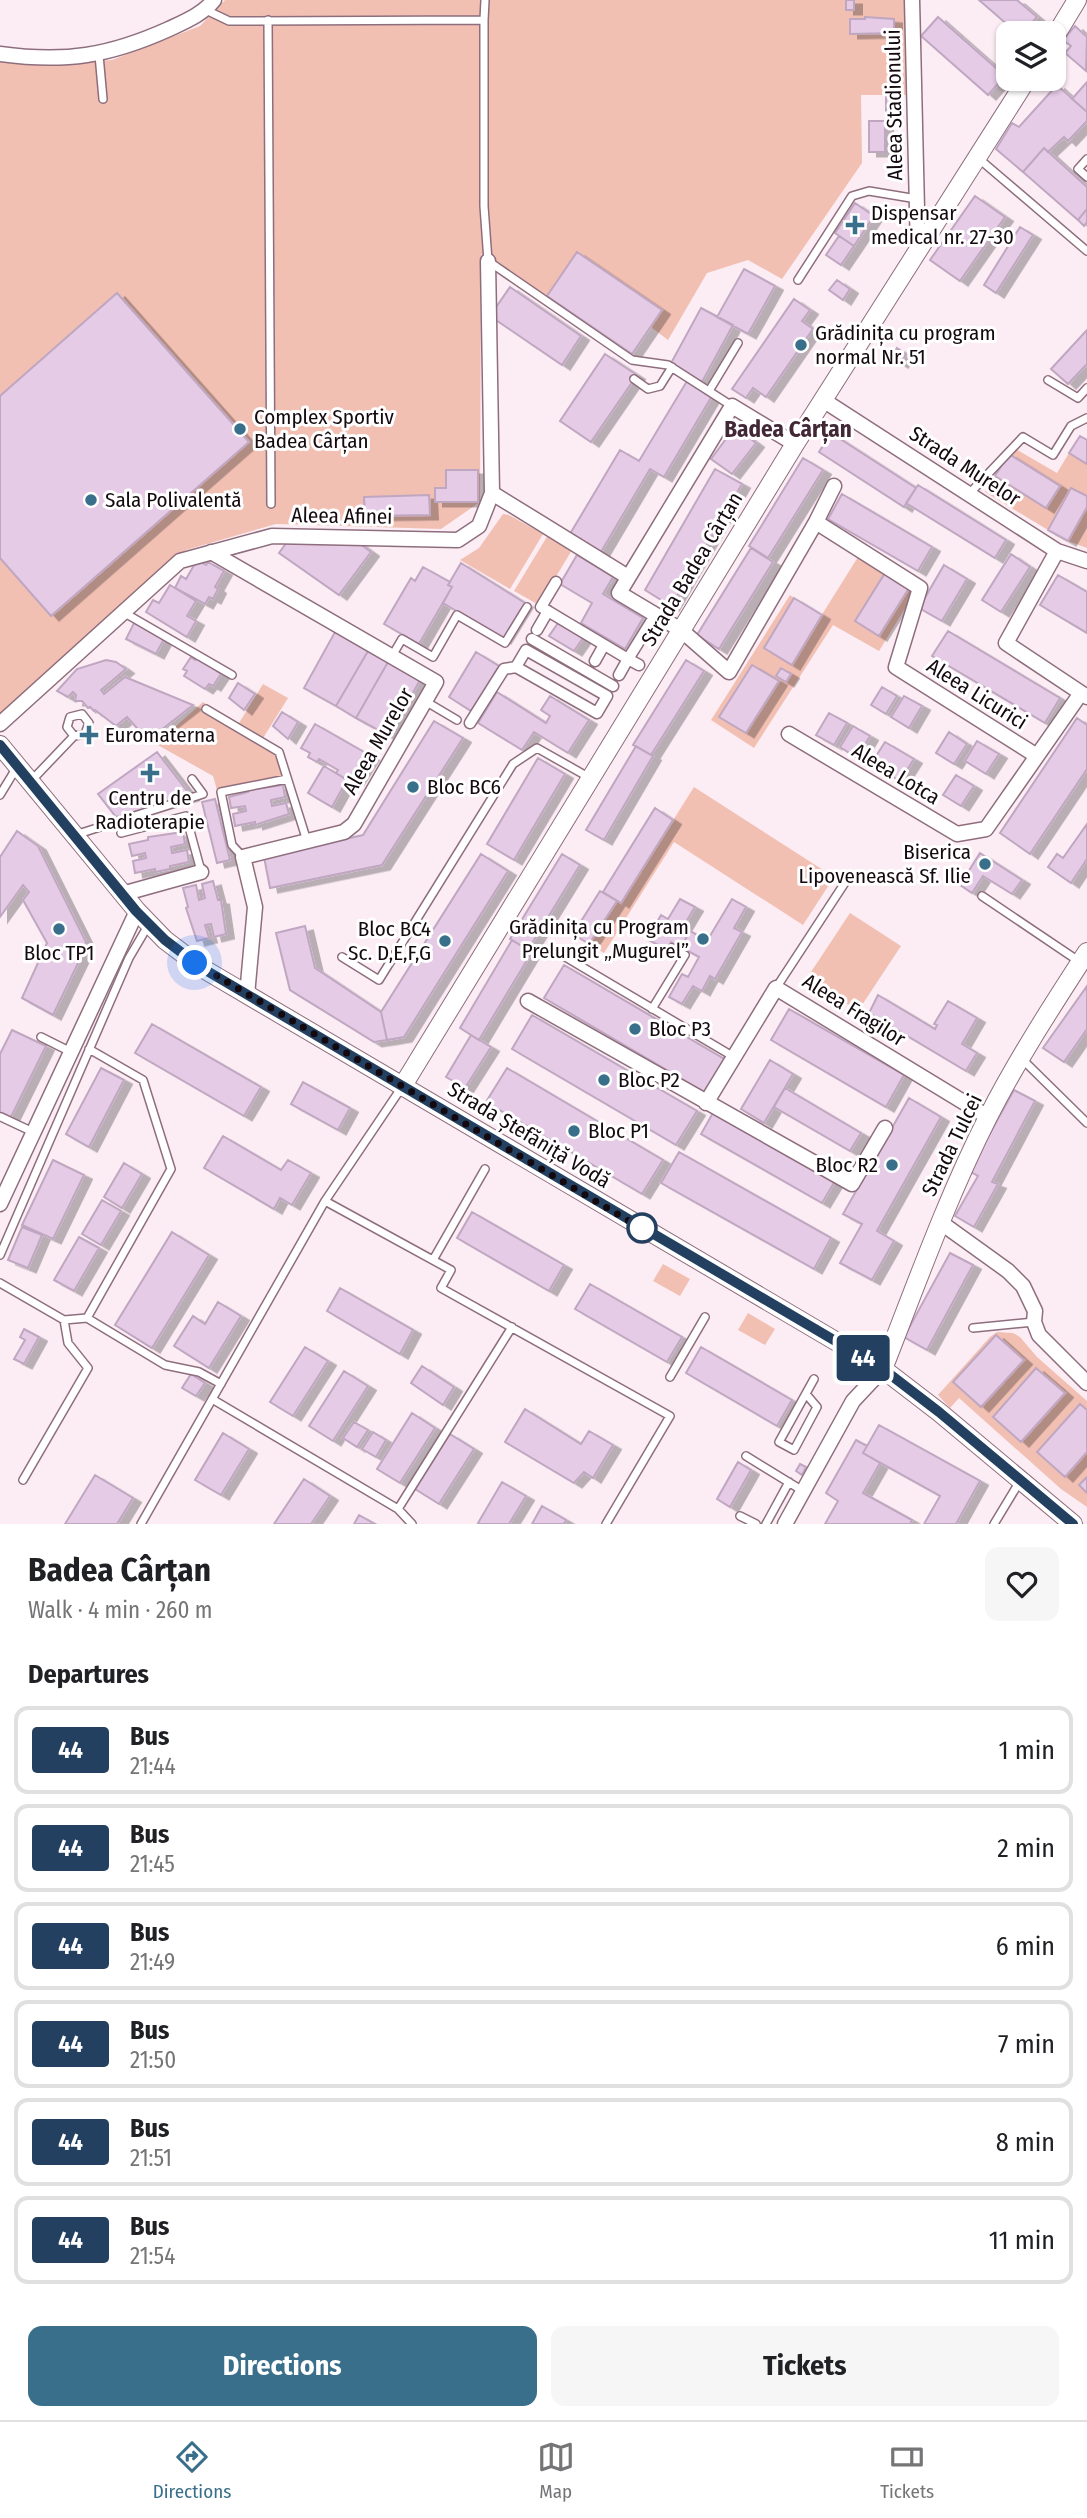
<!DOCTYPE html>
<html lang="en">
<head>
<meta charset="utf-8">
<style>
	:root { --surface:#fff; --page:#f6f6f6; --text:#202124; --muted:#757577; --line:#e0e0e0; --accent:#396f8a }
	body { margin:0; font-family:"Fira Sans Condensed",sans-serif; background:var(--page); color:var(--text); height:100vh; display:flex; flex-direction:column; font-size:26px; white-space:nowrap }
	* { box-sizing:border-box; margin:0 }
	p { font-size:23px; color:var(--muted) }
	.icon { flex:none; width:38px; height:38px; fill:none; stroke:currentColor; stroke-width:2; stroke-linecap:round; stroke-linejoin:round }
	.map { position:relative; height:1524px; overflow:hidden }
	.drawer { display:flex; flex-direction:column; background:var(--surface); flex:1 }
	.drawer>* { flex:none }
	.badge { padding:0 14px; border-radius:5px; font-size:24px; line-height:46px }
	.controls { position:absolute; left:996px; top:21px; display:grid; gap:14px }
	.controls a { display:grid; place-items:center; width:70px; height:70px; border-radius:14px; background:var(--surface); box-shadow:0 2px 5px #0004; font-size:35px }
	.you { position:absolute; width:35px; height:35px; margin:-18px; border:5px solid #fff; border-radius:50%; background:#1a73e8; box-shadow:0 0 0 10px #1a73e833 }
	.map>.badge { position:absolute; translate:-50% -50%; box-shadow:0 0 0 4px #fff }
	h2 { padding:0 28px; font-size:26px; line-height:63px }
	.round { display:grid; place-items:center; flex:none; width:74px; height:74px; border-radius:14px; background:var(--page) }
	.head { display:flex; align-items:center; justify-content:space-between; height:119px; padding:0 28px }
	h1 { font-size:33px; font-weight:700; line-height:52px }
	.primary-button { display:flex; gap:14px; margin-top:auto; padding:14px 28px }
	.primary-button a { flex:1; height:80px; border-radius:14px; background:var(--accent); color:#fff; font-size:28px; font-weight:700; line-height:80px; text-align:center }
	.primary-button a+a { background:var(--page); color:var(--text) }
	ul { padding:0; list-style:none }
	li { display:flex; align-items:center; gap:21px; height:88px; margin:0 14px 10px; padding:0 14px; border:4px solid var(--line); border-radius:14px }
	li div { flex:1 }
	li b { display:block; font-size:26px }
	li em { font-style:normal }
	li .badge { min-width:77px; font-weight:700; text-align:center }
	.dock { display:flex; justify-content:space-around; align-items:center; height:98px; border-top:2px solid var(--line); background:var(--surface); font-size:19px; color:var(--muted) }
	.dock a { display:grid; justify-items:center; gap:4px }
	.dock .current { color:var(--accent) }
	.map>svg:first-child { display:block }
	.green { fill:#f2bfb3; fill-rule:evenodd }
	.building { fill:#e5cbe6; stroke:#c0a7c1; stroke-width:2; filter:url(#shadow) }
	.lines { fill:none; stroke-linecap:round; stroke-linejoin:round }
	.service-casing { stroke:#8e6e7d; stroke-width:10 }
	.pedestrian-casing { stroke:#8e6e7d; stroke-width:13 }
	.minor-casing { stroke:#8e6e7d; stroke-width:17 }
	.tertiary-casing { stroke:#8e6e7d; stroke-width:20 }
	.service { stroke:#fff; stroke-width:7 }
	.pedestrian { stroke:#fff; stroke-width:10 }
	.minor { stroke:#fff; stroke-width:14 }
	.tertiary { stroke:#fff; stroke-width:18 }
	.line-casing { stroke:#fff; stroke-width:16 }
	.line { stroke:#244061; stroke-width:10 }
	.walk { stroke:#14090e; stroke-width:7; stroke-dasharray:0 12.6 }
	.poi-dot { fill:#396f8a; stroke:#fff; stroke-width:2.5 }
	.stop-dot { fill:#fff; stroke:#244061; stroke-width:3.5 }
	.labels { text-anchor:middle; stroke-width:6; stroke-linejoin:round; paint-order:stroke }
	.street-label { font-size:21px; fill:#14090e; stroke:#fff }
	.poi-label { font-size:21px; fill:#14090e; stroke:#fff; text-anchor:start }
	.neighbourhood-label { font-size:23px; font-weight:bold; fill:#422735; stroke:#fff }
</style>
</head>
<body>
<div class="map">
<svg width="1087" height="1524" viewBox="0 0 1087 1524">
	<defs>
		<filter id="shadow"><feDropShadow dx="8" dy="4.5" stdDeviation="0" flood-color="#0004"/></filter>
	</defs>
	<rect width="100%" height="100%" fill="#fcedf4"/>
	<path class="green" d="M225,0H906L908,95H861L862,163L782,279L748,260L707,273L668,340L651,327L631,356L481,254L480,502L441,529L276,524L186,550L0,716V60L34,65L112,60L200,26Z
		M1014,448L1057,473L1069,453L1087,464V496L1071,488L1048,530L985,492L995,476L1046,508L1059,486L1009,454Z
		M1087,507V548L1068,541Z
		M503,514L509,515L543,534L510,589L460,560L479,548Z
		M548,535L572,550L539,605L514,591Z
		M858,557L885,573L855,621L878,636L909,588L915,592L879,651L833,625L754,748L711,720L790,595L794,598L764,647L791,664ZM752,665L778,681L745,733L719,717Z
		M263,684L288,698L260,743L277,753L282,776L217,790L213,776L156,744L203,702L239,723Z
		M694,787L834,877L803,925L674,842L604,953L589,944L617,901L621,903Z
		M850,913L901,946L858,1011L807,978Z
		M663,1264L690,1279L680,1296L653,1281Z
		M748,1313L775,1329L765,1345L738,1330Z
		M997,1332L1013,1333L1020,1337L1037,1357L1087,1401V1410L1080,1404L1037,1452L1064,1477L1087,1452V1477L1079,1485L1087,1493V1507L1061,1489L959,1398L950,1408L938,1395L990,1337ZM1036,1369L1064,1393L1020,1442L993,1417Z"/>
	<path class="building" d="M846,0H854V10H846Z
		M979,0H1017L1037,17L1023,33H1017Z
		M865,17L894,19V33L850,34V19H865Z
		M938,17L1005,76L988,95L921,36Z
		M1075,26L1087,37L1086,71L1065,53L1071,46L1063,40Z
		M1087,82V112L1072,99Z
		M1057,85L1087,112V121L1068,141L1064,137L1048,152L1044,148L1023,172L996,149L1012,123L1019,127Z
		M886,97H895V111H886Z
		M869,121H885V152H869Z
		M1044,148L1087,187V209L1078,220L1023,172Z
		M975,196L1005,217L960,281L930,260Z
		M855,203L874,216L854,246L835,233Z
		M1087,209V222L1084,226L1078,220Z
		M1020,227L1033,235L996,293L984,285Z
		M839,236L854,246L841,265L826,255Z
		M577,252L662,310L632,354L547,296Z
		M744,269L775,286L748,334L717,317Z
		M837,280L850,289L843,300L829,290Z
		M510,287L581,336L562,365L490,316Z
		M117,293L249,442L51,616L0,558V396Z
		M794,299L810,310L802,321L813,329L766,397L753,388L746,398L732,389Z
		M701,308L733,325L702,382L670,365Z
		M1087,330V364L1068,384L1051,369Z
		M897,348L906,354L900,363L891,357Z
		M605,354L637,375L591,442L560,421Z
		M687,381L712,396L664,477L650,469L601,552L570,534L620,450L639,461Z
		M735,427L756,443L732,474L711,459Z
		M831,433L916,488L904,507L819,452Z
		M1080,436L1087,440V464L1069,453Z
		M1009,454L1060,486L1046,508L995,476Z
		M803,458L823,470L768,558L749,546Z
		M715,469L742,484L671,606L645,590Z
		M446,470H478V502H435V488H446Z
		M918,485L1006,540L995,558L906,503Z
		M1071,488L1087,496V507L1068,541L1048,530Z
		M842,494L932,547L918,571L828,519Z
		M429,495L430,515L365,516L364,497Z
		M287,542L359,543L371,552L339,595L279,553Z
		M751,548L773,562L719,649L697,635Z
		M1011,554L1030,567L1001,612L982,600Z
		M577,555L613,577L603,594L643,618L625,649L581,623L592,603L560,584Z
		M197,560L206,565L208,562L224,571L215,587L218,589L213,599L209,597L205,604L175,588L181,576L186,579Z
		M461,563L525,603L503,639L443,603L452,587L448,585Z
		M944,565L967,579L942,621L919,608Z
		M423,567L450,582L448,585L452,587L419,644L384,624L411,578L415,581Z
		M885,573L909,588L879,636L855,621Z
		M1058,575L1087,592V633L1040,605Z
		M170,585L196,601L187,616L196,621L187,637L146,612L153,600L159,603Z
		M794,598L822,615L792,665L764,648Z
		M135,621L165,637L156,654L126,639Z
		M558,623L583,638L574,651L549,636Z
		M948,631L1060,698L1045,723L932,656Z
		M335,632L368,651L336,706L304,688Z
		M368,651L388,662L356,718L336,706Z
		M476,652L499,666L471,711L449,697Z
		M191,657L195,660L197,657L221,674L213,686L209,684L205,689L184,676L187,671L183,669Z
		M106,660L116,662L126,669L101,690L104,694L125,677L193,705L156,734L152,729L144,736L127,717L116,726L95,710L94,711L90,707L88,708L82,701H75L76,695L73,692L68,697L57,691L77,669Z
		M686,660L704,671L651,755L633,745Z
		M388,662L420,680L389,736L356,718Z
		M752,665L779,681L746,733L719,717Z
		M781,668L791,674L786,682L776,676Z
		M238,683L255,694L244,710L229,698Z
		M882,687L897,696L886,714L871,705Z
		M497,692L546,723L550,716L541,710L550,696L589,720L568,753L534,732L522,750L478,723Z
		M904,696L922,706L909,728L891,717Z
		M282,712L298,722L288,739L273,726Z
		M829,713L847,723L834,745L816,735Z
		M1077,718L1087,725V769L1030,854L1000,833Z
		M434,721L463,738L382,865L270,888L264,857L363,835Z
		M315,724L371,756L356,780L348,775L346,779L336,773L338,770L319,759L317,762L308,757L310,753L301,748Z
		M853,726L870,736L857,758L840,747Z
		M949,732L967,744L954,764L936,753Z
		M977,741L999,754L986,774L965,761Z
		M885,742L914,759L900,781L871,764Z
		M636,746L653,756L604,840L586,830Z
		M157,752L191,796L116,817L98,794Z
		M538,758L565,774L514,860L487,844Z
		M324,766L347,780L332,807L308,793Z
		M956,775L974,786L961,806L943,795Z
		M283,785L285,797L271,800L272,806L286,803L289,814L255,825V822L235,826L233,814L246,811L245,806L231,808L229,797L248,792V790Z
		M215,799L230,860L217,863L202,802Z
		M655,808L673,820L621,903L603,892Z
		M1087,824V859L1071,883L1048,867L1057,854L1063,858Z
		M17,831L38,846L86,942L83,953L53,1015L22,998L47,943L23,900L29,892L23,885L0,917V857Z
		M183,832L185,844L171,847L172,853L187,850L189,862L170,866V869L155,872V869L135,873L133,861L146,858L145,853L132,856L129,844L148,840V837Z
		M980,853L1022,880L1012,894L983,876L972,893L960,885Z
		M481,854L508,871L404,1037L387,1040L381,1012Z
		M562,854L580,865L528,950L510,939Z
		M213,881L218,900H221L226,934L214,937L211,924L205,925L209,938L197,941L186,908L188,907L183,888L196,885L199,900L205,898L202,884Z
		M600,891L617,901L589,944L573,934Z
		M680,899L695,907L683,927L690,931L681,947L671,942L667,950L647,939L661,915L668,919Z
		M732,899L746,907L734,928L742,932L715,979L710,976L702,991L693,986L682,1004L669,997L682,974L688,977L699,957L681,947L690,931L707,941Z
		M305,926L315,968L381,1012L387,1040L374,1042L290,990L276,933Z
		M512,940L532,952L479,1040L460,1028Z
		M564,965L726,1060L706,1093L544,998Z
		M1087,986V1029L1064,1062L1043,1048Z
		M878,995L935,1029L937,1025L934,1024L948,1001L977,1018L962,1044L977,1053L966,1071L869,1013Z
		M789,1009L904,1075L886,1107L771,1040Z
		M532,1015L697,1111L676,1145L512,1049Z
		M152,1024L261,1087L244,1116L135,1053Z
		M12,1030L46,1046L11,1117L0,1112V1054Z
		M471,1035L491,1047L465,1088L446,1077Z
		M770,1060L793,1074L764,1123L741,1109Z
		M101,1068L124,1080L89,1147L66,1134Z
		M507,1068L663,1160L642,1194L486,1102Z
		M303,1082L350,1108L338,1130L291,1104Z
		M785,1088L861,1133L850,1151L774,1107Z
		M1014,1090L1035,1101L992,1182L998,1184L974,1227L955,1216L978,1176L969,1171Z
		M909,1098L941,1117L877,1231L894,1241L872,1280L840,1263L862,1224L843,1214Z
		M714,1111L835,1181L822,1203L701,1134Z
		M223,1136L281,1170L288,1160L311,1173L292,1205L280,1198L274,1209L204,1168Z
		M679,1152L831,1238L814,1269L661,1183Z
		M53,1160L84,1175L53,1239L22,1225Z
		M124,1163L142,1174L122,1208L104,1197Z
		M102,1200L121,1211L101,1245L82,1234Z
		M472,1212L564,1265L549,1291L457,1238Z
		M22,1227L42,1235L28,1268L8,1260Z
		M172,1232L209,1255L152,1348L115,1325Z
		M79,1237L99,1248L74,1291L54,1280Z
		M950,1253L973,1265L927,1350L904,1337Z
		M590,1284L682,1337L667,1362L575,1309Z
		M340,1288L413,1330L400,1354L327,1311Z
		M218,1302L241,1316L209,1368L174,1346L193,1316L205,1324Z
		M24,1329L39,1337L24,1364L14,1359L25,1340L20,1337Z
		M996,1335L1024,1360L981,1407L953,1382Z
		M305,1347L328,1361L293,1416L270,1402Z
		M701,1347L792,1400L777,1426L686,1373Z
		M422,1366L454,1387L443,1405L411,1383Z
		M1036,1368L1065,1393L1021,1442L993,1417Z
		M344,1371L368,1386L333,1441L309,1426Z
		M191,1374L205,1383L196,1396L182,1388Z
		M1080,1404L1087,1410V1452L1065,1477L1037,1452Z
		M525,1409L581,1444L589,1431L613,1445L593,1478L584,1472L574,1483L505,1442Z
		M412,1413L435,1428L400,1483L377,1469Z
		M354,1422L368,1430L357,1447L343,1438Z
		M879,1425L980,1481L956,1524H924L940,1496L863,1453Z
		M373,1432L386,1440L376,1457L362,1449Z
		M223,1433L249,1449L221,1495L195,1480Z
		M450,1434L474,1449L439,1504L415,1489Z
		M856,1440L867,1446L863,1453L880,1463L863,1493L912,1520L910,1524H825L838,1501L826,1493Z
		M738,1462L751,1470L730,1507L717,1499Z
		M800,1464L806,1467L802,1475L796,1471Z
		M95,1475L133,1498L117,1524H65Z
		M1087,1477V1493L1079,1485Z
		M304,1479L330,1496L311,1524H274Z
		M502,1482L526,1496L509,1524H480L478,1523Z
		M542,1506L566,1520L564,1524H532Z
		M359,1515L375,1524H354Z"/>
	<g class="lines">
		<g class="service-casing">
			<path id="service" d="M206,10L229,21L484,20V206L488,261L632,360L668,365L732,406
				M268,20L271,504
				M484,20L485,0
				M99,55L103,99
				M978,158L1087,251
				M1087,159L1078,169L1087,177
				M798,280L852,196L869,191L917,199
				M634,379L648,389L660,386L672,367
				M1048,380L1078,398L1087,388
				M709,391L738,343
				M969,494L1023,437L1053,455L1071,426L1087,418
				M123,612L232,675
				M392,656L402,639L433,657L457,615L505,643L527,607
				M425,701L457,720
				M206,709L279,752L307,841
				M32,780L74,736L85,734L89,723L82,714L70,717L67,727L74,736
				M0,795L17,767
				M121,833L186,816L201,871
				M75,835L203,794L192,779
				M243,857L232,845L221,792L287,779
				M982,896L1080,962
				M557,952L734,1057
				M342,957L379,980L513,764L537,748L590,778
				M776,988L848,878
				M652,1009L685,955L672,948
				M41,1037L71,1052
				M1023,1060L1087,1123
				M1,1117L33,1132
				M325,1201L451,1270L441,1288L670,1416L606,1524
				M0,1255L129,958L149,924
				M433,1260L485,1169
				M0,1283L64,1320L87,1318L171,1169L143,1080L89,1049
				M87,1318L165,1365L199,1372L221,1384
				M973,1328L1034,1322
				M670,1377L705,1317
				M806,1394L817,1407L794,1450L779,1442L814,1379
				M212,1399L398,1509L412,1524
				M746,1456L803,1491
				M23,1480L88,1368L68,1343L64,1320
				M398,1509L512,1327
				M740,1516L756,1524
				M141,1524L325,1201L402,1087
				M766,1524L789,1482
				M994,1524L1020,1481"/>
		</g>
		<g class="pedestrian-casing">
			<path id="pedestrian" d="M556,582L541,607L628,659L651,622
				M537,630L548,611
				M532,639L613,686
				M526,650L607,696L597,713L516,667Z
				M595,661L604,645
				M619,675L628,659L639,665
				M470,723L504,669L516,667"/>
		</g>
		<g class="minor-casing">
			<path id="minor" d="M912,0L918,251
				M0,54C65,63 109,56 169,29C186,21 203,14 214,0
				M823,400L1057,551L1087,561
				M795,444L732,406L619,593L681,630L729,672L816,522L834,486
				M492,493L628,577
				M816,522L920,588L896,667L1037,756
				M1057,551L1006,643L1087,697
				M211,552L436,682L354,824L344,832L243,857L255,907L247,995
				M0,724L180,561L272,536L458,540L479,526L492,493L488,261
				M789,734L957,834L986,829L1081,693
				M122,894L201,872
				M528,1001L852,1184L885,1128
				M706,1103L776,988L988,1117
				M0,1204L137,911
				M940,1222L1008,1271L1023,1286L1035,1311L1034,1322L1039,1335L1087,1383
				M785,1524L853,1401L883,1369"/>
		</g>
		<g class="tertiary-casing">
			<path id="tertiary" d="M1054,38L1077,0
				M0,745L137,911L165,940L202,968L883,1369L939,1412L1073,1524
				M402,1087L795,444L1027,79
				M883,1369C916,1285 947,1198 988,1117C1017,1060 1052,1006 1087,952"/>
		</g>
		<use href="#service" class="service"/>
		<use href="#pedestrian" class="pedestrian"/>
		<use href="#minor" class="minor"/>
		<use href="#tertiary" class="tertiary"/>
	</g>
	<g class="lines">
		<g class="line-casing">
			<path id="line" d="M0,745L136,911L165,940L202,968L883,1369L939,1412L1073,1524"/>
		</g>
		<use href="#line" class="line"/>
		<path class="walk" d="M195,963L646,1231L642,1228"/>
	</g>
	<g class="poi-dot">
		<path d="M851.5 214.5h7v7h7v7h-7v7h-7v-7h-7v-7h7z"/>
		<circle cx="801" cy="345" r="7"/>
		<circle cx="240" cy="429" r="7"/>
		<circle cx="91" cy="500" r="7"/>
		<path d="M85.5 724.5h7v7h7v7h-7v7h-7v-7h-7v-7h7z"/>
		<path d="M146.5 762.5h7v7h7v7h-7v7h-7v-7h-7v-7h7z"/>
		<circle cx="413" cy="787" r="7"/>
		<circle cx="985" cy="864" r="7"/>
		<circle cx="59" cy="929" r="7"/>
		<circle cx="703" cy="939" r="7"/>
		<circle cx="445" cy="941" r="7"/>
		<circle cx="635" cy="1029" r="7"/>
		<circle cx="604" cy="1080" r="7"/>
		<circle cx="574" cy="1131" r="7"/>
		<circle cx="892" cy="1165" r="7"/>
	</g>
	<circle class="stop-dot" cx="642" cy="1228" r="14"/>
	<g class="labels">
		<g class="street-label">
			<text transform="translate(894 105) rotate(-91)" y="7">Aleea Stadionului</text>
			<text transform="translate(965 466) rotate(33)" y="7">Strada Murelor</text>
			<text transform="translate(342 516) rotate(1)" y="7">Aleea Afinei</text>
			<text transform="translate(692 569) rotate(-59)" y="7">Strada Badea Cârțan</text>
			<text transform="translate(977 694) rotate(32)" y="7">Aleea Licurici</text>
			<text transform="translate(378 741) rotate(-60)" y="7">Aleea Murelor</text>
			<text transform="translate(896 774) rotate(31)" y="7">Aleea Lotca</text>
			<text transform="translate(854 1010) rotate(32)" y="7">Aleea Fragilor</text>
			<text transform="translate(529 1135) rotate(31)" y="7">Strada Ștefăniță Vodă</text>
			<text transform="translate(952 1145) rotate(-64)" y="7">Strada Tulcei</text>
		</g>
		<g class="poi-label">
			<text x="871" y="220">Dispensar<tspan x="871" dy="24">medical nr. 27-30</tspan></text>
			<text x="815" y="340">Grădinița cu program<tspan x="815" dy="24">normal Nr. 51</tspan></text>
			<text x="254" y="424">Complex Sportiv<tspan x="254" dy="24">Badea Cârțan</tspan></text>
			<text x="105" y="507">Sala Polivalentă</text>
			<text x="105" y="742">Euromaterna</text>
			<text x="427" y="794">Bloc BC6</text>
			<text x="150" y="805" text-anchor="middle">Centru de<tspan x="150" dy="24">Radioterapie</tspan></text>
			<text x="971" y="859" text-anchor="end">Biserica<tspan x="971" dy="24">Lipovenească Sf. Ilie</tspan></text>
			<text x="689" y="934" text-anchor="end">Grădinița cu Program<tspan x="689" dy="24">Prelungit „Mugurel”</tspan></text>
			<text x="431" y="936" text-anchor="end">Bloc BC4<tspan x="431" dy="24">Sc. D,E,F,G</tspan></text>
			<text x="59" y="960" text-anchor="middle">Bloc TP1</text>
			<text x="649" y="1036">Bloc P3</text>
			<text x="618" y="1087">Bloc P2</text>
			<text x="588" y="1138">Bloc P1</text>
			<text x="878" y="1172" text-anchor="end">Bloc R2</text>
		</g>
		<g class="neighbourhood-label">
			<text x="788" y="437">Badea Cârțan</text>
		</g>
	</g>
</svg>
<div class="controls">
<a><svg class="icon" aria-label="layers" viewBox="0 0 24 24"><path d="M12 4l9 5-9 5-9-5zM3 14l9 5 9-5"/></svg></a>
</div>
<div class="you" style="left:195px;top:963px"></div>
<b class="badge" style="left:863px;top:1358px;background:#244061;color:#fff">44</b>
</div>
<section class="drawer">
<div class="head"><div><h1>Badea Cârțan</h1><p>Walk · 4 min · 260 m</p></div><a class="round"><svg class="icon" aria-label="heart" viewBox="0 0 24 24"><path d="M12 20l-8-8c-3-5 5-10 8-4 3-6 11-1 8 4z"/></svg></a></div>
<h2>Departures</h2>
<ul>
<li><span class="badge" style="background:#244061;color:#fff">44</span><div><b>Bus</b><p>21:44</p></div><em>1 min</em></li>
<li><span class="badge" style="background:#244061;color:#fff">44</span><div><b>Bus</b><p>21:45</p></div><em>2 min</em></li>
<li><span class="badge" style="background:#244061;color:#fff">44</span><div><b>Bus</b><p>21:49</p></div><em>6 min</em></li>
<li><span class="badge" style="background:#244061;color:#fff">44</span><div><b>Bus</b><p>21:50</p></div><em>7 min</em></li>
<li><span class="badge" style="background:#244061;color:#fff">44</span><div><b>Bus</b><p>21:51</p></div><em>8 min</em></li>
<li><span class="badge" style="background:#244061;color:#fff">44</span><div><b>Bus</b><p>21:54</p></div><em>11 min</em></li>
</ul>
<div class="primary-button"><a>Directions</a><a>Tickets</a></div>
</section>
<nav class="dock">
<a class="current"><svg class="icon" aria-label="directions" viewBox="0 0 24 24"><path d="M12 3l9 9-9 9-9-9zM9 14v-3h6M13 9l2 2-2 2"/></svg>Directions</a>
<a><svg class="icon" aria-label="map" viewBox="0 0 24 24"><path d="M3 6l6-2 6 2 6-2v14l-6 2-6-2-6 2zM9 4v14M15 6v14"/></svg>Map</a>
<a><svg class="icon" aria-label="tickets" viewBox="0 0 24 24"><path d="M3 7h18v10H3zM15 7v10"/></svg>Tickets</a>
</nav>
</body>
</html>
